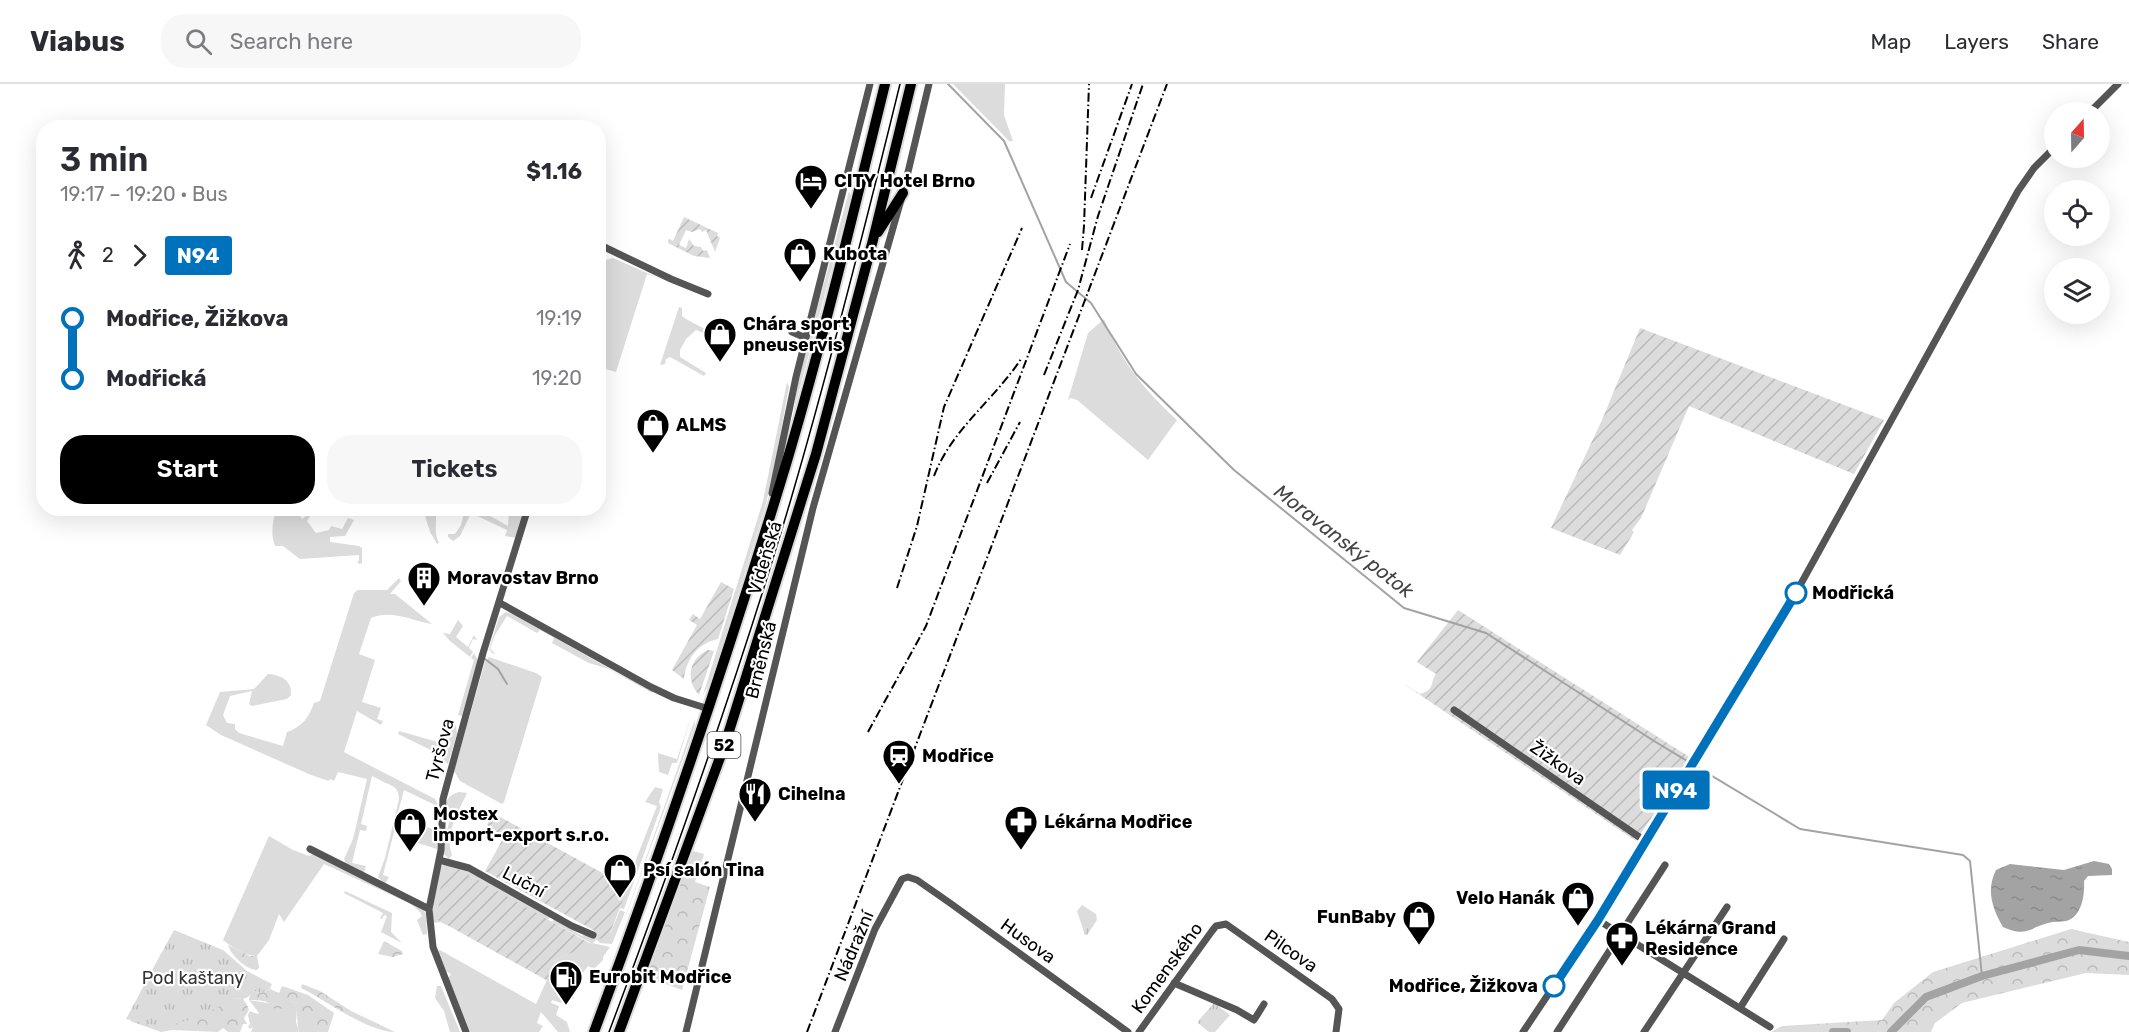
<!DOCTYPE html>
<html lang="en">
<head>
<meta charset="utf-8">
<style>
	:root { --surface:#fff; --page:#f7f7f7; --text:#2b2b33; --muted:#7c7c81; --line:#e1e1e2; --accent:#000 }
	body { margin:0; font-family:Rubik,sans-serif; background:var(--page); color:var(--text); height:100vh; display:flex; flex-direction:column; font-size:22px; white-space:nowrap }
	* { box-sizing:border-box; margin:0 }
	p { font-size:20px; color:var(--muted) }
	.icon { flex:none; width:33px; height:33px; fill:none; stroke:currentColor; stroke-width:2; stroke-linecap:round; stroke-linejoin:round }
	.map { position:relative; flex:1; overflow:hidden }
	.sheet { position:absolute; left:36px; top:36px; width:570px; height:396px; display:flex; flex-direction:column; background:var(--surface); border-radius:24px; box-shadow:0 6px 24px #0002 }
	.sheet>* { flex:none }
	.badge { padding:0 12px; border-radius:4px; font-size:21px; line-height:39px }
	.needle { width:39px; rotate:20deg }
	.buttons { position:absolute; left:2044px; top:18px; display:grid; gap:12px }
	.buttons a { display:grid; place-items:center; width:66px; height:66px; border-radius:50%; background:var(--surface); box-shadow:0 6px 24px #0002; font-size:30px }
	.map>.badge { position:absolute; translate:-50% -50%; box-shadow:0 0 0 3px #fff }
	.legs { display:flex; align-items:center; gap:9px; height:66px; padding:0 24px; font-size:20px }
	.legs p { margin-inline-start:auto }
	.overview { display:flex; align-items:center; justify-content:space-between; height:102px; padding:0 24px }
	h1 { font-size:33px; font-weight:600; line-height:45px }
	.cta { display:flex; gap:12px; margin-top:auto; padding:12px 24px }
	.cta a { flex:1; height:69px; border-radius:24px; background:var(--accent); color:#fff; font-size:24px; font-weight:600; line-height:69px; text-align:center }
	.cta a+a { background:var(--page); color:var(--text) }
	ul { padding:0 24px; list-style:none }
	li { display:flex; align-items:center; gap:21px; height:60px; font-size:22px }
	li i { display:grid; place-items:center; width:9px; height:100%; margin:0 8px; background:currentColor }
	li i::after { content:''; width:15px; height:15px; margin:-8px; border:4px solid; border-radius:50%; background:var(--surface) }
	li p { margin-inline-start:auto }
	li:first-child i { background:linear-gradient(#0000 50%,currentColor 0) }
	li:last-child i { background:linear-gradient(currentColor 50%,#0000 0) }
	header { display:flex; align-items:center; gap:36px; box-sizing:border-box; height:84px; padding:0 30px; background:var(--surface); border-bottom:2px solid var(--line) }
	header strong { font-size:28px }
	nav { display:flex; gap:33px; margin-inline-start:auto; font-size:21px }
	.search { width:420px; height:54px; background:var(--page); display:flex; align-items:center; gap:15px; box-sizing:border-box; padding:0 21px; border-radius:24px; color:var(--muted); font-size:22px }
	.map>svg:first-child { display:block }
	.grass { fill:#dcdcdc }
	.forest { fill:url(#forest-crowns) }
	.park { fill:url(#park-tufts) }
	.garden { fill:url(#garden-furrows) }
	.water { fill:url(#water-ripples) }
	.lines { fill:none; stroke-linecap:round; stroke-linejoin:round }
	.stream { stroke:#a3a3a3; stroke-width:2 }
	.canal { stroke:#a3a3a3; stroke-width:8 }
	.highway-casing { stroke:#dbdbdb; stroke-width:14 }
	.minor { stroke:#555; stroke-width:7 }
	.highway { stroke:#000; stroke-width:10 }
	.tram { stroke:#000; stroke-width:1.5 }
	.rail { stroke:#000; stroke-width:2; stroke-dasharray:9 3 1.5 3; stroke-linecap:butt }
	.line-1-casing { stroke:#fff; stroke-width:14 }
	.line-1 { stroke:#0072bc; stroke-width:9 }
	.stop-1-dot { fill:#fff; stroke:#0072bc; stroke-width:3 }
	.labels { text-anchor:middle; stroke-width:4.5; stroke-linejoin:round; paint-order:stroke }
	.shield { fill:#fff; stroke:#4c4c4c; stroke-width:1.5 }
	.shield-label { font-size:16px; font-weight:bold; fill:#000 }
	.poi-label { font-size:18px; font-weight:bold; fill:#000; stroke:#fff; text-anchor:start }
	.street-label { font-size:18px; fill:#000; stroke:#fff }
	.stop-label { font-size:18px; font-weight:bold; fill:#000; stroke:#fff; text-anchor:start }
	.park-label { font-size:18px; fill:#333; stroke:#fff }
	.water-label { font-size:20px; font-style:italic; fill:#444; stroke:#fff }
</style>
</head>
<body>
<header>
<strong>Viabus</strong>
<div class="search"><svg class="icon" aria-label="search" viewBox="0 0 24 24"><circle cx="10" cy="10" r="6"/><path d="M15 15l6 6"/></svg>Search here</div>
<nav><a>Map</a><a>Layers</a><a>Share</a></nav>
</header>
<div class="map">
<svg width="2129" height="948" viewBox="0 0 2129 948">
	<defs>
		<pattern id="forest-crowns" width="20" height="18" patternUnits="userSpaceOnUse" patternTransform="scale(1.5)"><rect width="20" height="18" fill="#dcdcdc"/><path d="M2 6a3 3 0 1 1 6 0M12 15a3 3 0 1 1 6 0" fill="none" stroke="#bbb"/></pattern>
		<pattern id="park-tufts" width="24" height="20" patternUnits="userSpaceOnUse" patternTransform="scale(1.5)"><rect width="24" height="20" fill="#dcdcdc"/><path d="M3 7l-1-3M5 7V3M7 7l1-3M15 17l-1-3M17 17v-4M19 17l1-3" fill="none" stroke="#bbb"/></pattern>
		<pattern id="garden-furrows" width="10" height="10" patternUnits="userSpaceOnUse" patternTransform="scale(1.5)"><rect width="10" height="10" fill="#dcdcdc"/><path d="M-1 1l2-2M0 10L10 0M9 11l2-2" fill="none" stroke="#bbb"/></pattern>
		<pattern id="water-ripples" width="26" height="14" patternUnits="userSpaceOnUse" patternTransform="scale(1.5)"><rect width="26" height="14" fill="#a3a3a3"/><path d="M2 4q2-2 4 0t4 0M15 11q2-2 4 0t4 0" fill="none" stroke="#8b8b8b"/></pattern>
	</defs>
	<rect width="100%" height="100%" fill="#fff"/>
	<path class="grass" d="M953,0H1005L1004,31L1013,57H1009Z
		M849,107L851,112L793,330L800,288Z
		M613,174L661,195L647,190L616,288L598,283L599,181L602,177Z
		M679,223L682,224V232L686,235L739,263L696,246L686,255L680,266V273L706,289L704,292L670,273L666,275L665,280L660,281Z
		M1104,235C1120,276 1144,306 1177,336L1148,376L1077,316L1071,314L1068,316L1088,249Z
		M787,298L789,303L771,400L764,427L711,597L703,611L763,417Z
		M276,425L287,431L299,429L302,435L307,431L310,432L307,437L316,449L329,446L331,442L342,445L348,434L354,436L345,452L330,453V458L359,462L362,464V479L359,480L357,477H359V471L300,475L283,462H275C270,449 273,438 276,425Z
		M423,425H435C438,439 433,446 439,459L437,460L430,448Z
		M465,425H478L508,442L509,425H525L516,454L505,452L507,446L471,429L460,452L453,457L448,453V450H455L461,441Z
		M399,494L401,497L390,510H395L432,540C413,537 391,525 371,534L359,570L375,576L362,618L381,624L377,635L383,637L381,641L357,627L344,668L435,715L439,723L404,706L397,732L438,747L437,765L408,756L409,754L394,748L383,791L389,793L385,800L378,793L385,774L399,715C399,701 390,702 380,696C377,695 375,693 372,692L361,740L367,742L366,747L360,746L352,779L366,782L364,789L346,780L344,775L353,755L367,695L338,688L334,697L330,695L329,697L311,691L221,651L206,641L220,608L254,605L268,590C281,591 292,596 291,611L287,615L252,622L249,620L252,607L230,612L223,631L227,639L235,640V645L239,649L283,662L287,648C302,643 309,633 314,619L320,617L354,509L358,506H387Z
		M506,528L515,531L619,590L653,606L652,609L656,611L609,585L589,579L552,559L554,554L540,546L537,549L507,532L495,551L490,565L496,570L492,569L489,565L499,533Z
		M458,536L463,542L456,553L468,563L474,551L477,556L473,555L469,564L473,568L470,573L450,557L443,549L450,550Z
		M474,569L478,576L477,580L462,632L458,631L474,576L471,574Z
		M489,573L536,589L542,593L504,718L502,720L460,697L454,687L485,578Z
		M692,630L677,679H672L668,691L659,688L658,669L677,675Z
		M695,635L694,644L615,862Z
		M453,640L456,642L457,650L448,680L442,676Z
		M399,647L445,660L446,662L443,670L441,671L398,650Z
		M655,703L663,705L659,718L661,723L624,825L620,824L635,778L657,722L645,718Z
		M459,708L467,709C458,729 444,750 452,771L449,775L444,770V750L447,747L451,730L445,726C446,716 448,711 459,708Z
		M269,752L293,766L309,772L314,770L422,824L426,830L427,850L423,851L417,836L422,832L420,828L411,820L324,780L284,838L279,830L269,856L257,872C246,872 231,863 223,856Z
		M445,781L463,785L571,843L570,845L582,852L585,850L596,856L611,848L620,826L625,828L612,860L600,859L597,856L592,859L610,863L603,873V876L594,885L588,882L579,894L583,897L582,899L570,894L564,907L574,913L573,915L564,911L561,919L552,916L551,919L559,922L556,931L567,938L570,948H558L541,928L537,939L543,942L539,948H470L448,894L451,890L445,887L438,867L440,866L536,920L556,876L591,859L552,838L554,835L551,833L547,836L457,784L446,841L441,838L433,839C431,821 436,799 441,782Z
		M345,807L392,829L391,848L402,859L381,848L387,832L384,831L382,835L380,834L383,829L344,809Z
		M437,902H441L460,948H450L444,927L435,914Z
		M249,916L273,920L293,917L297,924L296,938L299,948H251L253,943L250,945L248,943L250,940L248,931L250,927L257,930L259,929Z"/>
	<path class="forest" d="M693,767L704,770L695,798L710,803L682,906L646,893Z
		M2071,845L2129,858V891L2086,889L1962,919L1935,939L1931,948H1771L1782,942L1882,936L1894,919L1933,888Z
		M384,857L402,867L403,870L393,873L378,870Z
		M228,861L250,872H257L259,883L257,886C246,886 230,870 228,861Z
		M162,868L234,914L243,915L247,921L249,926L244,934L247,940H243L240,948H228L223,944L218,948L172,946L161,948L130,937L134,934L140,909Z
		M302,900L320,907L351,927L395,948C368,948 327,917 301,904Z
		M282,902L308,911L334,929L328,948H299C296,938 299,925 293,917L289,918L285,924L275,926C271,916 259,916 249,916L250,909L253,906L260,909L270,905L279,909Z"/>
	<path class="park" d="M1082,821L1096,830L1097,836L1087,851H1085L1077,827Z
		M174,846L223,866L247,887L272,900L270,905L260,909L253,906L248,913L243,915L234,914L202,932L164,943L126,935Z
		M1214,919L1230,931L1215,948H1209L1198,939L1199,936Z"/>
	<path class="garden" d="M684,133L718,149L717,152L720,154L715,168L706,146L702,148L700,145L692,148L686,146L679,161L686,164L689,155L694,162L701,163L703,167L707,166L710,174L694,172L668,159L669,155L673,157Z
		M1640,244L1884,336L1854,390L1689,322L1641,434L1632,446L1634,448L1620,471L1551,444L1602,336Z
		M721,498L734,505L718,555C698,559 686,575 684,595L672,586L697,541L689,536L693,530L700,535Z
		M1458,526L1691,674L1636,757L1401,598L1420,610C1436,605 1429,600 1436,590L1417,578Z
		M708,566L714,567L699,611C685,596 689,574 708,566Z
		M493,729L628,803L609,852L597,856L592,854L595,847L485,787L504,753L487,741Z
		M446,784H457L591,860L556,876L548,897L438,836L439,810Z"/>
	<path class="water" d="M2094,777L2109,780L2112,785V791L2088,792L2084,797C2085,810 2082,833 2066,837C2060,838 2054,837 2048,839C2027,845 2026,853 2003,843C1992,824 1986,806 1996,786L2010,780L2064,786Z"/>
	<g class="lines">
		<path class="stream" d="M948,0L1004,57L1066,198L1091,219L1136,290L1234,386L1404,524L1486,549L1654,657L1800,745L1963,771L1970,777L1982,892
			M485,575L498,585L507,600"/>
		<path class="canal" d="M1833,948H1847
			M1891,948L1926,913L1982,892L2079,866L2129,872"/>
		<g class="highway-casing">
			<path id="highway" d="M878,148L903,109
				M594,948C664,760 729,569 787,377C824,252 854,126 885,0
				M619,948L725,660L816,370L873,156L911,0"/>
		</g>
		<path class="minor" d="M2090,28L2118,0
			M598,160L671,195L708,210
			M792,248L806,254
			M772,409L796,293L870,0
			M500,519L651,603L674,614L709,625
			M1454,626L1645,757
			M310,765L429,825
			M439,776L469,784L572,842L593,851
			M1598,836L1770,943
			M1174,899L1237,926L1254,936L1264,920
			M1740,924L1784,855
			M466,948L433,863L429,825L441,766L443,715L483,569L528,424
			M686,948L813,424L903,109L929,0
			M835,948L875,845L902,795L908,793L917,796L950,819L1128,948
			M1139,948L1212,847L1216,842L1226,840L1332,915L1339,925L1336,948
			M1523,948L1598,836L1782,534L2018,107L2034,84L2055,63
			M1557,948L1665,781
			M1644,948L1727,823"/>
		<use href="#highway" class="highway"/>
		<path class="tram" d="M609,948C675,772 738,595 791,415C831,278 866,139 900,0"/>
		<path class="rail" d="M1091,114L1132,0
			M1082,166L1084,142L1089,0
			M1044,291L1078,206L1098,132L1143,0
			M934,392C952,345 994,316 1021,275
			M987,399L1020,338
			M897,504L917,442L944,323L1022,144
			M868,648L926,542L1070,160
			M807,948L1167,0"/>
	</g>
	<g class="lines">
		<g class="line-1-casing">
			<path id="line-1" d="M1554,902L1598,836L1796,509"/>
		</g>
		<use href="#line-1" class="line-1"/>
	</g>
	<defs>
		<g id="hotel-pin" transform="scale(1.725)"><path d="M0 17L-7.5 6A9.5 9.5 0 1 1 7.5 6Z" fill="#000" stroke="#fff"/><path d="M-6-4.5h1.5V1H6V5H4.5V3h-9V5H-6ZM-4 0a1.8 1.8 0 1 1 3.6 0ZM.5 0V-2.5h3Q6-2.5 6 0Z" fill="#fff"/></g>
		<g id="shop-pin" transform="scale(1.725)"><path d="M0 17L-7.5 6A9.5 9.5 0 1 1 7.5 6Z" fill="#000" stroke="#fff"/><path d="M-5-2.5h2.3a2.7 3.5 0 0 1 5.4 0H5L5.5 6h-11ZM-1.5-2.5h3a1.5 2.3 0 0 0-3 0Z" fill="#fff"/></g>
		<g id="building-pin" transform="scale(1.725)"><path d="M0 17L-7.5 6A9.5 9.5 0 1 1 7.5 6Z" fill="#000" stroke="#fff"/><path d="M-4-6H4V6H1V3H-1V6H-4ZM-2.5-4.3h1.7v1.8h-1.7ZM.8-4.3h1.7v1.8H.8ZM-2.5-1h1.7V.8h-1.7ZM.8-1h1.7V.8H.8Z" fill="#fff"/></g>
		<g id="station-pin" transform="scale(1.725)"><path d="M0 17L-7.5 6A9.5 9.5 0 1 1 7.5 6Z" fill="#000" stroke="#fff"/><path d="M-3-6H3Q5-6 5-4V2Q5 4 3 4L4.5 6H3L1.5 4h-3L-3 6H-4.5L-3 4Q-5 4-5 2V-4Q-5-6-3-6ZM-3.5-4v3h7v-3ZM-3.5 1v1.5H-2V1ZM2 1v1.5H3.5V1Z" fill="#fff"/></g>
		<g id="restaurant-pin" transform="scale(1.725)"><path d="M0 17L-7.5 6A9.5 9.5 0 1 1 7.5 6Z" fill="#000" stroke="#fff"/><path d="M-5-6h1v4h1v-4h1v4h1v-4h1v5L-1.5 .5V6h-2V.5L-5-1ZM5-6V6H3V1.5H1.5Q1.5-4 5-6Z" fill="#fff"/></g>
		<g id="pharmacy-pin" transform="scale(1.725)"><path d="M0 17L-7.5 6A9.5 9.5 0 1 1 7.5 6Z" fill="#000" stroke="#fff"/><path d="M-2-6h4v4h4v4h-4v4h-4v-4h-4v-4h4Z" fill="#fff"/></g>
		<g id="fuel-pin" transform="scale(1.725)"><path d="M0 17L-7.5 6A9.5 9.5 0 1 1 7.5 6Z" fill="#000" stroke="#fff"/><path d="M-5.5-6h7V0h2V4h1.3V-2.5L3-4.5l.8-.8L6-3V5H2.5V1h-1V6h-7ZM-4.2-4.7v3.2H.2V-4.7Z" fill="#fff"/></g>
	</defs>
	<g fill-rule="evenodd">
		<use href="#hotel-pin" x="811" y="97"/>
		<use href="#shop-pin" x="800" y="170"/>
		<use href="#shop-pin" x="720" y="250"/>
		<use href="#shop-pin" x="653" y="341"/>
		<use href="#building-pin" x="424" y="494"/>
		<use href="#station-pin" x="899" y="672"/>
		<use href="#restaurant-pin" x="755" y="710"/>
		<use href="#pharmacy-pin" x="1021" y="738"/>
		<use href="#shop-pin" x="410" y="740"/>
		<use href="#shop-pin" x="620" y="786"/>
		<use href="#shop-pin" x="1578" y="814"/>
		<use href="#shop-pin" x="1419" y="833"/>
		<use href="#pharmacy-pin" x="1622" y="854"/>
		<use href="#fuel-pin" x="566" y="893"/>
	</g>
	<g class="stop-1-dot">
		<circle cx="1796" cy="509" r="10"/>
		<circle cx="1554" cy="902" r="10"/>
	</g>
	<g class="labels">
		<rect class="shield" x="707.5" y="648" width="33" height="26" rx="4.5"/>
		<g class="shield-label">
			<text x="724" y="667">52</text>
		</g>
		<g class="poi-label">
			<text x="834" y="103">CITY Hotel Brno</text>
			<text x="823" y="176">Kubota</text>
			<text x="743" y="246">Chára sport<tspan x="743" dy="21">pneuservis</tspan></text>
			<text x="676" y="347">ALMS</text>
			<text x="447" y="500">Moravostav Brno</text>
			<text x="922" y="678">Modřice</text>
			<text x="778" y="716">Cihelna</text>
			<text x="433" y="736">Mostex<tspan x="433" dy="21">import-export s.r.o.</tspan></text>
			<text x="1044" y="744">Lékárna Modřice</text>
			<text x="643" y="792">Psí salón Tina</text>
			<text x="1555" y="820" text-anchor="end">Velo Hanák</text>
			<text x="1396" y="839" text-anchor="end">FunBaby</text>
			<text x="1645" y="850">Lékárna Grand<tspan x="1645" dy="21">Residence</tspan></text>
			<text x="589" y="899">Eurobit Modřice</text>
		</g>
		<g class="street-label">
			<text transform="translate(765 474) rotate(-73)" y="6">Vídeňská</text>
			<text transform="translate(761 576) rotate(-76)" y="6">Brněnská</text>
			<text transform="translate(440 666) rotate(-75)" y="6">Tyršova</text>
			<text transform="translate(1558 679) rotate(35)" y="6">Žižkova</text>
			<text transform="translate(524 798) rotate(28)" y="6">Luční</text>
			<text transform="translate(1028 857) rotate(36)" y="6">Husova</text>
			<text transform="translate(854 862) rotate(-67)" y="6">Nádražní</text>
			<text transform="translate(1291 867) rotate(35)" y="6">Pilcova</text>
			<text transform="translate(1167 884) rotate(-54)" y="6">Komenského</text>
		</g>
		<g class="stop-label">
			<text x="1812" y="515">Modřická</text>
			<text x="1538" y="908" text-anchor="end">Modřice, Žižkova</text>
		</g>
		<g class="park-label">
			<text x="193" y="900">Pod kaštany</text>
		</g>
		<g class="water-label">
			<text transform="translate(1344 457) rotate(38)" y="7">Moravanský potok</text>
		</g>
	</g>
</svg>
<div class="buttons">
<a><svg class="needle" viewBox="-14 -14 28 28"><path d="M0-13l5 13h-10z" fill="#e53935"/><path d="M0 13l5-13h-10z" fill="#7c7c81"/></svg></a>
<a><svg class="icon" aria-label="locate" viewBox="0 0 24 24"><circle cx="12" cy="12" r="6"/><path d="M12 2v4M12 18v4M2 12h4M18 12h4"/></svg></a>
<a><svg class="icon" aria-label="layers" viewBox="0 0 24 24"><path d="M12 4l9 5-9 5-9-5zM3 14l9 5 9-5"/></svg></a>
</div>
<b class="badge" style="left:1676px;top:706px;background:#0072bc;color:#fff">N94</b>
<section class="sheet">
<div class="overview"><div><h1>3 min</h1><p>19:17 – 19:20 · Bus</p></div><b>$1.16</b></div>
<div class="legs"><svg class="icon" aria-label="walk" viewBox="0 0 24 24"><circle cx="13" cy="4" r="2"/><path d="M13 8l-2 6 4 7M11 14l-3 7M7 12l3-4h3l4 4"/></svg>2<svg class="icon" aria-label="forward" viewBox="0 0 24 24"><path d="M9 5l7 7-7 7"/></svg><b class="badge" style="background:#0072bc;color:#fff">N94</b></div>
<ul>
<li><i style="color:#0072bc"></i><b>Modřice, Žižkova</b><p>19:19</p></li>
<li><i style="color:#0072bc"></i><b>Modřická</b><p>19:20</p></li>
</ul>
<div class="cta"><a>Start</a><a>Tickets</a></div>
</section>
</div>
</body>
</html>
